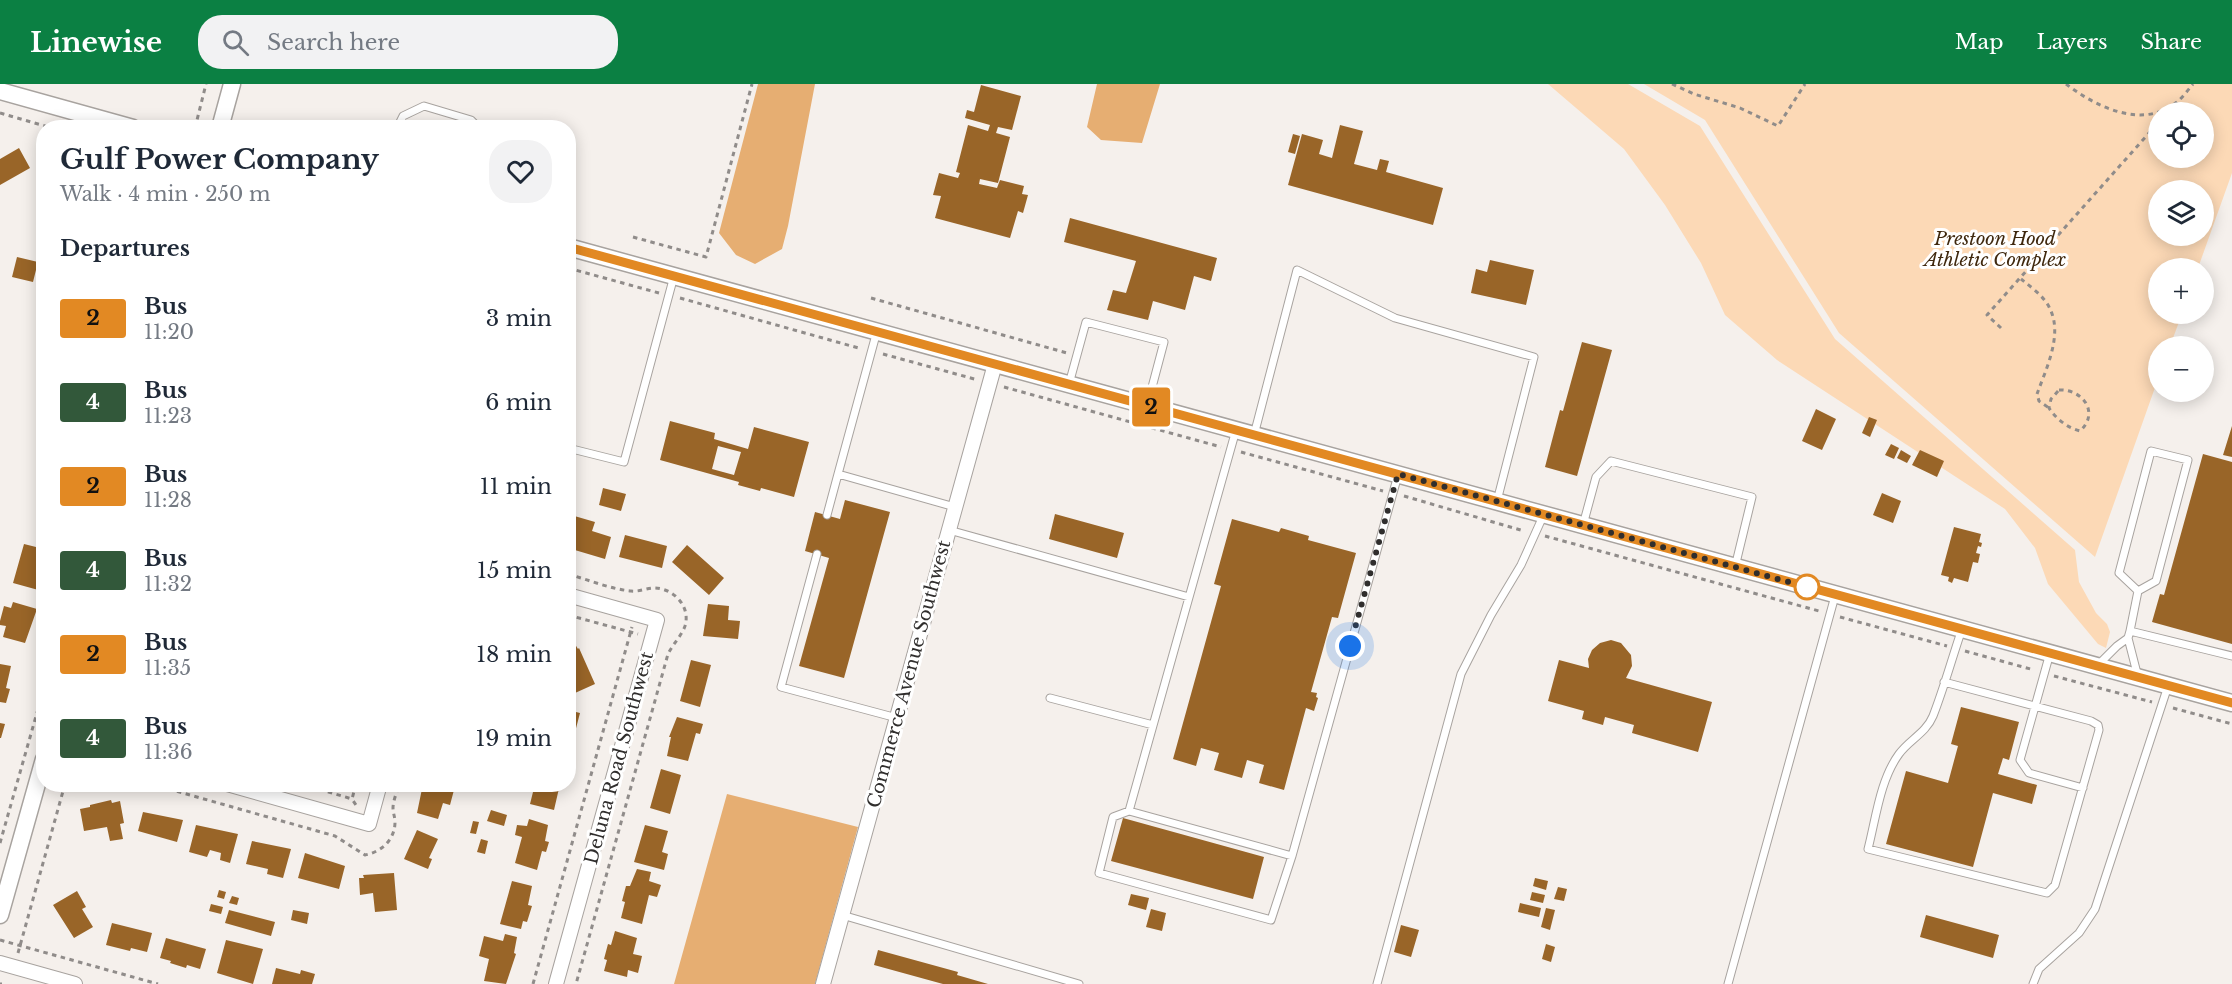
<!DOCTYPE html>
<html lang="en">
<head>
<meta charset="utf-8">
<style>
	:root { --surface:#fff; --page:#f2f2f3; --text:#1f2937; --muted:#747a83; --accent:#0b8043 }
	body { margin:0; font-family:"Libre Baskerville",serif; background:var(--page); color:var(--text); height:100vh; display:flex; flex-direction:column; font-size:22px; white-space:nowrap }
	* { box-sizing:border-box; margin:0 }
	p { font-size:20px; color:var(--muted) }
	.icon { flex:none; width:33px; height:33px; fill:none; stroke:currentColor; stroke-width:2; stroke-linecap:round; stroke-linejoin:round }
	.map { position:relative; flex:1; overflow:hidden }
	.details { position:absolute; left:36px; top:36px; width:540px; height:672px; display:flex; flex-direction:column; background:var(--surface); border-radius:24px; box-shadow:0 3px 15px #0003 }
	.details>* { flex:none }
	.badge { padding:0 12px; border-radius:4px; font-size:21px; line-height:39px }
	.tools { position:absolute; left:2148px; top:18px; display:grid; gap:12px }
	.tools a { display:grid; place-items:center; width:66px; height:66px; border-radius:50%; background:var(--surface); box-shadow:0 3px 15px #0003; font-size:30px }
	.you { position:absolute; width:30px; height:30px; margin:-15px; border:4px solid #fff; border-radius:50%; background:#1a73e8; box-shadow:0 0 0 9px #1a73e833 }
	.map>.badge { position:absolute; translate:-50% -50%; box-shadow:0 0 0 3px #fff }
	h2 { padding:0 24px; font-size:22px; line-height:54px }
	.round { display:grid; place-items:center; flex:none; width:63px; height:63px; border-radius:24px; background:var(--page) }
	.summary { display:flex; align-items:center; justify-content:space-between; height:102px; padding:0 24px }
	h1 { font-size:28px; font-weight:700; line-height:45px }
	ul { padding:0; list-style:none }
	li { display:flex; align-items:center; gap:18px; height:84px; padding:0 24px }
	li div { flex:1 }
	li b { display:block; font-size:22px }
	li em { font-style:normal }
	li .badge { min-width:66px; font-weight:700; text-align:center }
	header { display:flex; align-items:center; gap:36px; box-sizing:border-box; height:84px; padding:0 30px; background:var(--accent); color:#fff }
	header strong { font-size:28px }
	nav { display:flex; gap:33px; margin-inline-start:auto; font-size:21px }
	.search { width:420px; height:54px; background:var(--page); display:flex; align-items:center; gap:15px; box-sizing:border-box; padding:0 21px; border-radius:24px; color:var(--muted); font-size:22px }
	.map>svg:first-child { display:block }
	.green { fill:#fcd9b6; fill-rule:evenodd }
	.forest { fill:#e6ae72 }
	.building { fill:#996528; fill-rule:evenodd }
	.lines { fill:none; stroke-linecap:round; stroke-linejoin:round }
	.service-casing { stroke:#a8a39f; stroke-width:9 }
	.minor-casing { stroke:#a8a39f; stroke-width:16 }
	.tertiary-casing { stroke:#a8a39f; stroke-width:19 }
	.path { stroke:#908c8a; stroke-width:3; stroke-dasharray:4.5 4.5; stroke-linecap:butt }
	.service { stroke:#fff; stroke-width:7 }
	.minor { stroke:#fff; stroke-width:14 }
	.tertiary { stroke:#fff; stroke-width:16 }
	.line-casing { stroke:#fff; stroke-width:14 }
	.line { stroke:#e28923; stroke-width:9 }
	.walk { stroke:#302e2d; stroke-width:6; stroke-dasharray:0 10.8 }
	.stop-dot { fill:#fff; stroke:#e28923; stroke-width:3 }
	.labels { text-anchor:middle; stroke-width:6; stroke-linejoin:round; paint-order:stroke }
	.park-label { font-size:18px; font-style:italic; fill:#3f280e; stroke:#fff }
	.street-label { font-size:18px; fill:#302e2d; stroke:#fff }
</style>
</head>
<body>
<header>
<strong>Linewise</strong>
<div class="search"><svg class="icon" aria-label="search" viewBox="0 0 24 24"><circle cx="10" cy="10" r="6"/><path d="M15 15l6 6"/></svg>Search here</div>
<nav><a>Map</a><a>Layers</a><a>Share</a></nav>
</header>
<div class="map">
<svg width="2232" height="900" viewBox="0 0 2232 900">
	<rect width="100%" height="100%" fill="#f5f0ec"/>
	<path class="green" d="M1548,0H1628L1700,42L1835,255L2075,466L2079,498L2096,529L2107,540L2110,548L2106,564L2098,560L2048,500L2035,464L2005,425L1777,276L1725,231L1701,179L1665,121L1624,65Z
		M1644,0H2232V89L2198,184H2158V230H2182L2170,262H2158V295L2095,473L1839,249L1705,36ZM2158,28H2204V74H2158ZM2158,106H2204V152H2158Z"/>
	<path class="forest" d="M758,0H815L788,142L782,165L755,180L736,171L719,149Z
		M1097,0H1160L1142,59L1101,56L1087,43Z
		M727,710L858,743L815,900H674Z"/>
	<path class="building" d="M981,1L1021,12L1012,46L998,43L996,49L1010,53L998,99L980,95L979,100L997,104L1000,96L1024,102L1022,110L1028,111L1023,129L1018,127L1010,154L935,134L941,112L933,111L939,89L958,94L960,89L956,88L968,41L988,47L990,41L965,34L967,26L974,28Z
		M1340,41L1363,47L1354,80L1377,86L1380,75L1389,77L1386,88L1443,104L1433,141L1288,101L1302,50L1323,56L1319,70L1332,74Z
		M1293,50L1300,52L1295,70L1288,68Z
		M19,64L30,84L0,101V75Z
		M1070,134L1217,174L1211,197L1194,192L1185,226L1153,217L1148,236L1107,226L1113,206L1126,209L1136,177L1064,158Z
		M17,173L38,178L33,198L12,193Z
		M1490,176L1534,186L1526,221L1471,209L1476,185L1487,188Z
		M1582,258L1612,266L1577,392L1545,383L1560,326L1563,327Z
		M1816,325L1836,335L1822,366L1802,357Z
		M1869,333L1877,336L1870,353L1862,349Z
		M670,337L715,349L714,355L748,365L754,343L809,358L794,413L761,404L760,407L738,401L739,398L660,376ZM718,362L741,368L734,391L712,385Z
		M2232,342V373L2223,371Z
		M1891,360L1899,364L1894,375L1885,371Z
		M1901,366L1911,372L1907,379L1897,374Z
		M1920,366L1944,377L1937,393L1912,381Z
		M2203,370L2232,378V560L2152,538L2160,510L2164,511Z
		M603,404L626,410L621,427L599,421Z
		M1882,409L1901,417L1893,439L1873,431Z
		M845,416L890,428L844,594L799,582L829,474L805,467L815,428L840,435Z
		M43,425H44V446L37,445Z
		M1055,430L1124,449L1117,474L1049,455Z
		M571,431L595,438L592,447L611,453L605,475L568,464V438Z
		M1232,435L1279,448L1281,444L1309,452L1308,456L1356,469L1338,534L1332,533L1311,608L1317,609L1316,613L1318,614L1314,627L1306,624L1284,706L1259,699L1264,681L1247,676L1242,694L1214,686L1219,669L1201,664L1196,682L1173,675L1221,502L1214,500Z
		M1954,443L1981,450L1979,458L1982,459L1981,463L1978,462L1976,469L1980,470L1978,479L1973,478L1968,498L1954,494L1952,499L1948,497L1949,493L1941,491Z
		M625,451L667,462L662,484L619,473Z
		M24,460L44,465L39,487L44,488L42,507L13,499Z
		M687,461L724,494L709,511L672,478Z
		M13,518L37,525L25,559L3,553L6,542L0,541V537L4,522L11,524Z
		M708,520L729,522L728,536L740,537L738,555L703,552Z
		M1611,556L1621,559L1631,571L1632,582L1626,594L1712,618L1698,668L1632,649L1634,641L1605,633L1603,641L1582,635L1584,627L1548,617L1559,576L1589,584L1588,575L1592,566L1600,559Z
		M573,557L578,565L579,564L595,600L575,609L572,603L568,605V559Z
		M691,576L711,581L700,623L680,617Z
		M0,580L11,582L6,604L10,605L6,619L0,618Z
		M1961,623L2019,638L2009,676L2003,674L1998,690L2037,701L2032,720L1993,709L1973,783L1886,760L1906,687L1948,699L1958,662L1951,660Z
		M568,626L580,629L569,671H568Z
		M677,633L703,640L700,650L696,649L688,677L667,672L671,653H669Z
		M0,639L5,640L1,654H0Z
		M661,685L681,691L670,730L650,724Z
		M423,700H447L446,704L454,706L450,721L443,719L438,735L417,729Z
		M535,700H560L554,726L530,720Z
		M111,716L112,719L120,717L124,739L120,740L123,755L110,757L107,743L84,747L80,725L90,723V721Z
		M491,726L507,731L504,742L487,737Z
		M143,728L183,736L177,758L138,747Z
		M1123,734L1264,773L1253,815L1111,777Z
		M529,735L548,741L545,757L549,758L546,768L542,767L537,786L515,779L522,753L515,751L517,741L527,742Z
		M473,737L479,738L476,750L470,749Z
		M196,741L238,750L230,779L220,776L221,769L210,766L207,773L189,768Z
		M645,741L668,747L662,768L668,770L664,786L634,778Z
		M417,746L438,755L429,774L432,775L428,785L404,775Z
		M481,755L488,757L485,770L477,768Z
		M252,757L291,765L283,794L267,790L268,785L246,780Z
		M305,769L345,782L339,805L298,794Z
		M637,785L651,788L649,797L661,801L657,813L649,811L642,840L621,834L625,818L622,817L626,802H630Z
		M394,789L397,826L375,828L373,809L360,811L359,794H364L363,791Z
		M1535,794L1548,797L1546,806L1533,802Z
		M512,797L532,802L528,821L532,822L527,838L523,837L521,845L500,840Z
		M1558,803L1567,805L1564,817L1554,815Z
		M219,806L226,808L224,815L217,813Z
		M77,807L86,823L82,825L93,843L74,854L53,821Z
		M1532,808L1545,811L1543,819L1530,816Z
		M1131,810L1149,814L1146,826L1128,821Z
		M232,812L239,814L237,821L229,819Z
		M1520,819L1541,824L1539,833L1518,828Z
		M211,820L223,823L221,830L209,827Z
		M1546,824L1555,826L1550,846L1541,843Z
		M1151,825L1166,829L1162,847L1146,843Z
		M229,826L275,838L271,852L225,839Z
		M293,826L309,829L307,840L291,836Z
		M1926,831L1999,851L1993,874L1920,853Z
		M112,839L152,849L147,868L131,864L130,867L106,861Z
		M1401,841L1419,846L1411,873L1394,868Z
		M615,847L637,854L633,870L642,872L638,889L628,886L627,893L604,887L607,876L604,875L608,860L611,861Z
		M505,850L517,853L514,869L516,870L506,900L484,897L489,875L479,872L484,852L503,857Z
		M166,854L206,865L200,885L187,881L186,884L170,879L171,877L160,874Z
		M226,856L263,865L253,900L217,889Z
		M1546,860L1555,863L1551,878L1542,875Z
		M878,866L958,888L957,891L988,900H943L874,881Z
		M276,884L300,890L301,886L315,890L312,900H272Z"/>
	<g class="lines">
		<g class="service-casing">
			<path id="service" d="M397,44L403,32L424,22L471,36L479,44
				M877,247L838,390L955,423
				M1069,300L1086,238L1164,258L1147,322
				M1236,346L1129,727L1292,772L1398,391
				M1254,351L1297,186L1395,234L1534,273L1497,417
				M568,364L624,378L674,192
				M827,431L838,390
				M1583,441L1596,393L1611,377L1752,413L1735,483
				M949,446L1189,513
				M817,470L781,603L897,634
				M2130,547L2138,507L2119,489L2151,367L2188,376L2156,497L2138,507
				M2128,554L2138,593
				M2050,569L2020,676L2029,689L2083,704
				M2098,581L2117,562L2128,554L2130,547L2232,572
				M1944,598L2091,637L2098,641L2099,646L2055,801L2047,809L1868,765C1876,734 1880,696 1899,670C1909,656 1926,649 1933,632C1944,604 1952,574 1962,545
				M1050,614L1153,641
				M1129,727L1113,733L1099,789L1271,836L1292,772
				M842,831L1079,900
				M1377,900L1461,590L1491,531L1521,481L1544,430
				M1728,900L1835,512
				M2033,900L2039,885L2079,849L2095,825L2168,602"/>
		</g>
		<g class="minor-casing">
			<path id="minor" d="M227,700L369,740L380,700
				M0,879L75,900
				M556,900L657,536L568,511
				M823,900L995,280"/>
		</g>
		<g class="tertiary-casing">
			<path id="tertiary" d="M0,7L133,44
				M220,44L232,0
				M568,163L2232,619
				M0,831L44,675"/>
		</g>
		<path class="path" d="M1672,0L1694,10L1740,24L1778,42L1805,0
			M2066,0C2096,23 2143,46 2177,18C2183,13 2188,6 2193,0
			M2168,28L2175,21
			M0,29L52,44
			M195,44L206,0
			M633,153L706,173L752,0
			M568,184L659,209
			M2021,195C2031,203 2045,213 2050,225C2063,251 2046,285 2037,310L2039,317L2049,324
			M680,214L862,265
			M871,214L1067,269
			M2001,244L1987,231L2158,39
			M883,270L978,296
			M1004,303L1221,363
			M2059,306C2083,305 2100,329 2080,347C2068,344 2056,335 2049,324L2051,315Z
			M1241,368L1383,407
			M1404,412L1524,447
			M1545,452L1819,527
			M568,490C589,496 610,505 631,507C639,508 647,504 654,504C673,504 691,522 685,542C682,551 673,560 668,570L576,900
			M568,531L638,550
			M1840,533L1947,562
			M1965,567L2034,586
			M2054,592L2152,618
			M2173,624L2232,640
			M151,700L335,752L365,771C381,768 395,756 395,738C395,733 393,729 393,724C393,717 397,708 399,700
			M302,700L352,715
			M356,700L352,715L356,721
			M0,759L44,604
			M0,856L158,900
			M18,869L65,700
			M0,900H2
			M533,900L632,543"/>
		<use href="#service" class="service"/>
		<use href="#minor" class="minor"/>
		<use href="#tertiary" class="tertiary"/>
	</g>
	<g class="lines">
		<g class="line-casing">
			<path id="line" d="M568,163L2232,619"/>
		</g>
		<use href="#line" class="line"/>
		<path class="walk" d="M1350,562L1398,390L1807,503"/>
	</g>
	<circle class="stop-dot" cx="1807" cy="503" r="12"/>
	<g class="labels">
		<g class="park-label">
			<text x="1995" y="161">Prestoon Hood<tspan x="1995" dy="21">Athletic Complex</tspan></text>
		</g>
		<g class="street-label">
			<text transform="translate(909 590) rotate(-75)" y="6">Commerce Avenue Southwest</text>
			<text transform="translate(619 674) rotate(-75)" y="6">Deluna Road Southwest</text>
		</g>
	</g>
</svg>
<div class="tools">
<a><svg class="icon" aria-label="locate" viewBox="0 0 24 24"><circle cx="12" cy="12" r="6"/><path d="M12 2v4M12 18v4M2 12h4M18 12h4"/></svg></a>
<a><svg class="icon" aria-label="layers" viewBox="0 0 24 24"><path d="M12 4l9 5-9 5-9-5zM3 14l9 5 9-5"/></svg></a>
<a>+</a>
<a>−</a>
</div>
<div class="you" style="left:1350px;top:562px"></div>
<b class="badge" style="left:1151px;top:323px;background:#e28923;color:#111">2</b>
<section class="details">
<div class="summary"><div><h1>Gulf Power Company</h1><p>Walk · 4 min · 250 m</p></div><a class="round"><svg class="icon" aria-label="heart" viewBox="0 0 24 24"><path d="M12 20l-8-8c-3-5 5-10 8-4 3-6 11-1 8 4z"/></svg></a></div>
<h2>Departures</h2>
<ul>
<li><span class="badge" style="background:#e28923;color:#111">2</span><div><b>Bus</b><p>11:20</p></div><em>3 min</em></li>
<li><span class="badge" style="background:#32583a;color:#fff">4</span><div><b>Bus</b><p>11:23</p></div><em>6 min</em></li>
<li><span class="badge" style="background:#e28923;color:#111">2</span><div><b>Bus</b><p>11:28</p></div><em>11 min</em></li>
<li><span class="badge" style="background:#32583a;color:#fff">4</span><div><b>Bus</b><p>11:32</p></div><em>15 min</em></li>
<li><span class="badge" style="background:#e28923;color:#111">2</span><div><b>Bus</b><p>11:35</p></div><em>18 min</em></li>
<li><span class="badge" style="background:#32583a;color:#fff">4</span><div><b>Bus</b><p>11:36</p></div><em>19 min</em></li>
</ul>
</section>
</div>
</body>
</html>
